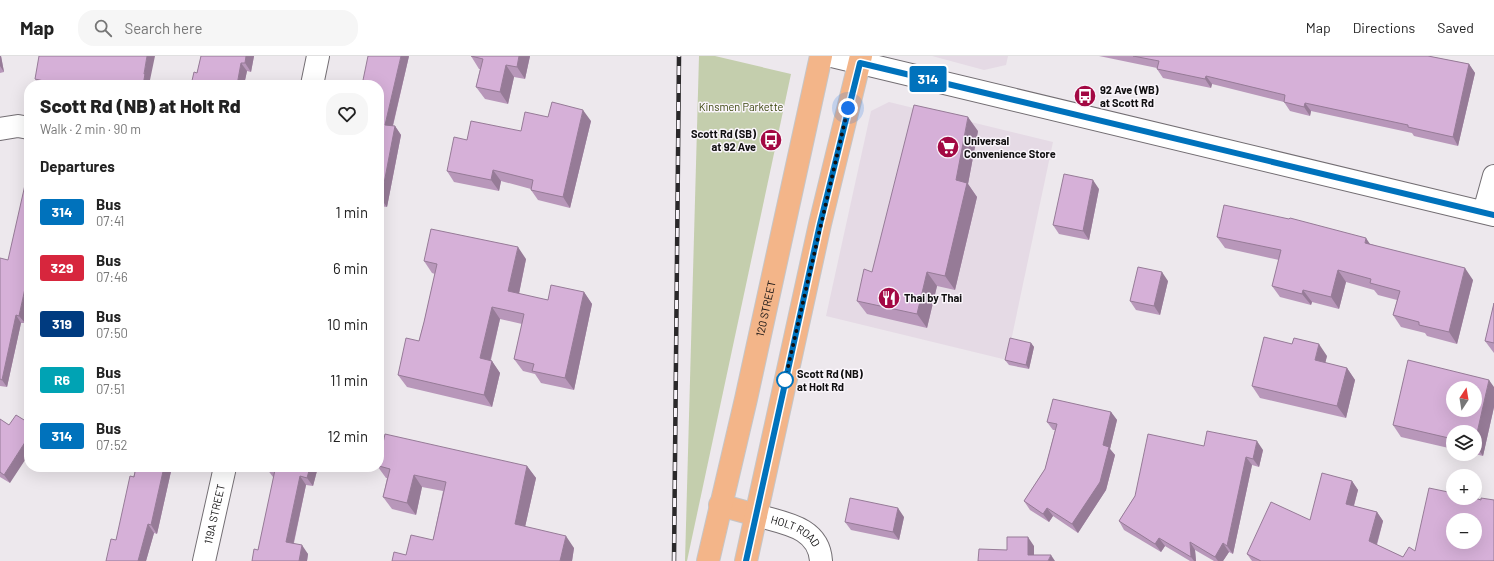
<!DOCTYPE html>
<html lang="en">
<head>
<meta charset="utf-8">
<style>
	:root { --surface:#fff; --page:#f6f6f6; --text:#222; --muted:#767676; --line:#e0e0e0 }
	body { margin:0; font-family:Barlow,sans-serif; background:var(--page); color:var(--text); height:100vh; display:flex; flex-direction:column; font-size:15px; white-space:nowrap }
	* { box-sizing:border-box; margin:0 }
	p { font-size:13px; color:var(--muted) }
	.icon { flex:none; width:22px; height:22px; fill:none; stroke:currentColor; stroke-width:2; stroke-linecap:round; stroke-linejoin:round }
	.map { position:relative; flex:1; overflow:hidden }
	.details { position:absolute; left:24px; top:24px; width:360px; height:392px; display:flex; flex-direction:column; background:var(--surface); border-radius:16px; box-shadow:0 4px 16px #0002 }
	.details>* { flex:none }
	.badge { padding:0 8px; border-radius:3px; font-size:14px; line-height:26px }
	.needle { width:26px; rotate:12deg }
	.fabs { position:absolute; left:1446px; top:325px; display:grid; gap:8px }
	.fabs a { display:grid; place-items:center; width:36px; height:36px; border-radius:50%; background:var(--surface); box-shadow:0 4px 16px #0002; font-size:20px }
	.you { position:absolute; width:20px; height:20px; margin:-10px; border:3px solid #fff; border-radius:50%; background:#1a73e8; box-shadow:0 0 0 6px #1a73e833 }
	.map>.badge { position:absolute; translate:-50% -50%; box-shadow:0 0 0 2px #fff }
	h2 { padding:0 16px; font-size:15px; line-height:36px }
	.round { display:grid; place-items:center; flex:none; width:42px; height:42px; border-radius:16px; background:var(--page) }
	.overview { display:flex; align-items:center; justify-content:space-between; height:68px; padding:0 16px }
	h1 { font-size:19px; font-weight:800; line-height:30px }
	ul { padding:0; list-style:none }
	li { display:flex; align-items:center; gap:12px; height:56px; padding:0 16px }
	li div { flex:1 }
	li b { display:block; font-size:15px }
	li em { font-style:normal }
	li .badge { min-width:44px; font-weight:700; text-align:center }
	header { display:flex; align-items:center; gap:24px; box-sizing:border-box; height:56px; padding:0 20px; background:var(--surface); border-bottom:1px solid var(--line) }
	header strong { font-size:19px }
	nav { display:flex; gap:22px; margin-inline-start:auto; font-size:14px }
	.search { width:280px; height:36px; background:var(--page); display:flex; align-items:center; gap:10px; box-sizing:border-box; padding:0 14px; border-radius:16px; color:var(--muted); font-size:15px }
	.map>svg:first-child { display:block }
	.built { fill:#e5dae5 }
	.green { fill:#c4cead }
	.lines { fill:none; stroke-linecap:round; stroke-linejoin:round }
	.minor-casing { stroke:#736e73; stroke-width:24 }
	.major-casing { stroke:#c6c5c6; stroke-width:24 }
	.minor { stroke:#fff; stroke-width:22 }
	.major { stroke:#f3b589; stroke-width:22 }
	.rail-casing { stroke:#2a282a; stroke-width:4.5 }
	.rail { stroke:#faf5fb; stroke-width:3; stroke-dasharray:9; stroke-linecap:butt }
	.wall { fill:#b897ba }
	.shaded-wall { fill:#967b97 }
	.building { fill:#d6b0d8; stroke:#967b97; fill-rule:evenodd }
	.line-casing { stroke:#fff; stroke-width:9 }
	.line { stroke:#0072bc; stroke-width:6 }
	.walk { stroke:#100f10; stroke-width:4; stroke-dasharray:0 7.2 }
	.stop-dot { fill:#fff; stroke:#0072bc; stroke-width:2 }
	.labels { text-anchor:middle; stroke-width:3; stroke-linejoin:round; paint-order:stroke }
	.poi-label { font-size:11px; font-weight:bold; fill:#100f10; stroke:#faf5fb; text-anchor:start }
	.park-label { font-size:11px; fill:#39450b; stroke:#faf5fb }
	.street-label { font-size:11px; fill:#100f10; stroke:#faf5fb }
	.stop-label { font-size:11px; font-weight:bold; fill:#100f10; stroke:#faf5fb; text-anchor:start }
</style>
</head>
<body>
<header>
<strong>Map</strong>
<div class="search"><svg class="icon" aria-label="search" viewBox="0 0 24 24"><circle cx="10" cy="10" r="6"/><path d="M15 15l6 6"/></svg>Search here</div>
<nav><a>Map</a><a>Directions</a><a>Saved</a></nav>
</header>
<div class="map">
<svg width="1494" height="505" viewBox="0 0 1494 505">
	<rect width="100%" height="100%" fill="#ede8ed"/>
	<path class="built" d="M932,0H1008L1006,9L984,14Z
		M889,46L1053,86L1007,304L826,260L871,55Z"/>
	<path class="green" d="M699,0H715L791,18L687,505H685Z"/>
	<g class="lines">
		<g class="minor-casing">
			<g id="minor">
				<path d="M832,0L1494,159"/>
				<path d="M312,29L318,0"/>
				<path d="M0,73L18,70L29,72"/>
				<path d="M1484,156L1494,120"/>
				<path id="s1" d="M756,459C782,467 819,470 821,505"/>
				<path id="s2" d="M204,505L225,411"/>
			</g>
		</g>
		<g class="major-casing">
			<g id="major">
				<path d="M720,449L756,459"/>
				<path id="s3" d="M708,505L746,343L821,0"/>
				<path d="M746,505L820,168L861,0"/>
			</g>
		</g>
		<use href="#minor" class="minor"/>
		<use href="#major" class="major"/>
		<g class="rail-casing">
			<path id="rail" d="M674,505L679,0"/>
		</g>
		<use href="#rail" class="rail"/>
	</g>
	<path class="wall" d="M0,0H1L4,16L0,17Z
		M201,0H254L251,16L247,15L244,29H191L197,17Z
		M409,0L393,70H395L401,79L387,151L379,150V29Z
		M471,0H530L525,23L514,21L508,48L485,43L476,31L480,13H479Z
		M1099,0H1428L1469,8L1475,17L1458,90L1414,80L1412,77L1311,55L1310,60L1290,55L1284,46L1212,28L1211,32L1163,22L1157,13V12Z
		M35,23L150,24L151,26V29H39Z
		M548,61L591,65L570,152L538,144L531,134V133L501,125L499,135L454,126L447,115L467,84L521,75Z
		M978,75L968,128L977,141L955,234L937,230L927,272L867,258L857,245L872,216Z
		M1099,133L1089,184L1059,178L1053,169Z
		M1217,181L1371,188L1473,224L1457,288L1427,280L1425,277L1401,271L1393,259L1397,244L1378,239L1374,234L1346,226L1339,253L1312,246L1311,249L1280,241L1272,230L1279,204L1225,192Z
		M0,202L25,267H21L7,331L0,330Z
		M526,203L519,238L548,244L584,236L592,248L574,334L541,327L535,318L523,315L514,303L522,268L500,263L491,304L500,317L492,351L407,331L398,319L419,285L424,266L435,218L432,217L424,205Z
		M1168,225L1160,259L1136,254L1130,245Z
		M1494,247V297L1485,285Z
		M1031,287L1034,291L1029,313L1009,309L1005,304Z
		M1327,300L1325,307L1347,312L1355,324L1346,362L1260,342L1252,330Z
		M1494,331V351L1483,400L1475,398V376H1453V393L1401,381L1393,369Z
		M1111,356L1117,364L1110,393L1115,399L1106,434L1078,477L1053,460L1049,466L1030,454L1024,445L1045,413L1055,374H1053L1047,366Z
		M0,363L9,369L10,427L0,421Z
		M1204,390L1263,394L1259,411L1252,409L1233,498L1229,496L1223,505H1214L1195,494L1196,505H1190L1165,490L1161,496L1124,474L1119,465L1135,440Z
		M379,405L527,410L536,422L525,471L574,492L572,505H392L406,499L433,484L443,435L422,431L416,459L392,453L383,441L387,422H386L378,411H379Z
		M136,411H172L157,478L154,477L146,505H106L116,484Z
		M318,411L313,430L306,429L294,487L308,498L307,505H252L258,494L274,421H273L267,413Z
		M1352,425L1358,434L1354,450L1377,456L1383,465L1377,489L1403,501L1415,495L1481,444L1494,505H1252L1247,498L1310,464Z
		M904,461L899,484L851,474L845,466Z"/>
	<path class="shaded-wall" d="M0,0H1L4,16L0,10Z
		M147,0H155L150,24L151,26V29H143L144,18Z
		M246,0H254L251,16L245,7Z
		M401,0H409L391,77L385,69Z
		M519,0H530L525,23L517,11Z
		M241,7L247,15L244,29H237Z
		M1469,8L1475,17L1458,90L1453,81Z
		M506,9L514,21L508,48L500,36Z
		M1206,20L1212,28L1211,32L1205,23Z
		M1305,47L1311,55L1310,60L1304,51Z
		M583,54L591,65L570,152L563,141Z
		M968,61L978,75L968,128L977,141L955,234L945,220L956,124Z
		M395,70L401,79L387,151L381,143Z
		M493,114L501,125L499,135L491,124Z
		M1093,124L1099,133L1089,184L1083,175Z
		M1366,182L1374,194L1365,187Z
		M518,191L526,203L517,247L508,235Z
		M1465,212L1473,224L1457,288L1449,276Z
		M29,214V247L25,267L19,260Z
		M1338,214L1346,226L1339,253L1331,241Z
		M927,216L937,230L927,272L917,258Z
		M1162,216L1168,225L1160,259L1154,250Z
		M1303,234L1312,246L1311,249L1302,238Z
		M584,236L592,248L574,334L565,322Z
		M492,251L500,263L488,314L480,302Z
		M16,259L21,267L7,331L2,324Z
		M1031,287L1034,291L1029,313L1026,309Z
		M1319,288L1327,300L1323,316L1315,304Z
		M492,305L500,317L492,351L484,339Z
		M1347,312L1355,324L1346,362L1337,350Z
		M1489,324L1494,331V351L1483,400L1475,388V386Z
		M1111,356L1117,364L1110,393L1115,399L1106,434L1078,477L1072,468L1103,389Z
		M29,380V398L10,427L4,419Z
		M1257,385L1263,394L1259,411L1253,403Z
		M1246,401L1252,409L1233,498L1227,490Z
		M527,410L536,422L523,480L515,468Z
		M164,411H172L157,478L151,469Z
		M310,411H318L313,430L307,422Z
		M414,419L422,431L416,459L407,447Z
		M300,420L306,429L292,494L286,486Z
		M1352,425L1358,434L1352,456L1346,448Z
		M898,452L904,461L899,484L893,476Z
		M1047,452L1053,460L1049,466L1043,458Z
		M1377,456L1383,465L1375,494L1369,485Z
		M148,468L154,477L146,505H138Z
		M566,480L574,492L572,505H560Z
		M1028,481L1034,490V505L1028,499Z
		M1159,482L1165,490L1161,496L1155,488Z
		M1190,486L1195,494L1196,505H1194L1191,501Z
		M1223,487L1229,496L1223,505H1218L1215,501Z
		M302,489L308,498L307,505H299Z
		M1051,499L1055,505H1048Z"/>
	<path class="building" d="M39,0H147L144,18H145L143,29H62L35,23Z
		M201,0H246L245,7H241L237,29H191L194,16L197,17Z
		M368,0H401L385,69L395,70L381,143L379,142V29H362Z
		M471,0H519L517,11L506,9L500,36L476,31L483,3Z
		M1133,0H1428L1469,8L1453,81L1408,71V69L1305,47L1304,51L1284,46L1285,39L1206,20L1205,23L1157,13L1159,5Z
		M552,46L583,54L563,141L531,134L533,124L493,114L491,124L447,115L454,81L467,84L471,65L521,75L525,56L548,61Z
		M914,49L968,61L956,124L967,127L945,220L927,216L917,258L857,245L864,213L872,216Z
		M1064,118L1093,124L1083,175L1053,169Z
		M27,120H29V214L19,260L16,259L2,324L0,323V202L8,204Z
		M1224,149L1289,163L1290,162L1366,182L1365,187L1465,212L1449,276L1419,269V266L1393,259L1400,235L1370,227L1371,223L1338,214L1331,241L1303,234L1302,238L1272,230L1281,194L1217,181Z
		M431,173L518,191L508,235L548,244L551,229L584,236L565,322L532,315L534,308L514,303L524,258L492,251L480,302L492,305L484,339L398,319L406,282L419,285L424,266L437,208L424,205Z
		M1138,211L1162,216L1154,250L1130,245Z
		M1494,247V287L1485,285Z
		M1264,281L1292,288L1294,282L1319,288L1315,304L1347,312L1337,350L1252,330Z
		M1010,282L1031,287L1026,309L1005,304Z
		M1408,304L1489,324L1475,386V376H1453V383L1393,369ZM1453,332H1475V354H1453Z
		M1053,343L1111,356L1103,389L1109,391L1100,426L1072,468L1047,452L1043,458L1024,445L1045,413L1057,368L1047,366Z
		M16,359L29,367V380L4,419L0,416V363L9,369Z
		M1207,375L1257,385L1253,403L1246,401L1227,490L1223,487L1215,501L1190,486L1191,501L1159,482L1155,488L1119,465L1135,440L1148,378L1204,390Z
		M385,378L527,410L515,468L566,480L560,505H392L394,496L406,499L411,479L433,484L446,426L414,419L407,447L383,441L390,413L379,410V405Z
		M136,411H164L151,469L148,468L138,505H106L111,483L116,484L130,420L134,421Z
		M267,411H310L307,422L300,420L286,486L302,489L299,505H252L254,493L258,494L275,414L267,413Z
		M1322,417L1352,425L1346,448L1377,456L1369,485L1403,501L1409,491L1415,495L1429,432L1453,437V442H1475L1481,444V442L1494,444V505H1261L1247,498L1271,446L1310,464ZM1453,464H1475V486H1453Z
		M850,442L898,452L893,476L845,466Z
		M1007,481H1028V499H1051L1048,505H978L979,493L1007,494Z"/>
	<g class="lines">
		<g class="line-casing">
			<path id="line" d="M746,505L820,168L860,7L1494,159"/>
		</g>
		<use href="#line" class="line"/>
		<path class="walk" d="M785,324L848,52"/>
	</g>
	<defs>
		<g id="bus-disc" transform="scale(1.15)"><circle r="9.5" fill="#a30843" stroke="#faf5fb"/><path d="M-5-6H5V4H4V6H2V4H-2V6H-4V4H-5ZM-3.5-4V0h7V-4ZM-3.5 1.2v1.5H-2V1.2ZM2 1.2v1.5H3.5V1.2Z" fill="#fff"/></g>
		<g id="supermarket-disc" transform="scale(1.15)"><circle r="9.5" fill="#a30843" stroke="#faf5fb"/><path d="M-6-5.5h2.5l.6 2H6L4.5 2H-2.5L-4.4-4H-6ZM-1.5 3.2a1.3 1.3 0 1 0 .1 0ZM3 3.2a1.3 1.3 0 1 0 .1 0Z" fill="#fff"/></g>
		<g id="restaurant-disc" transform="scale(1.15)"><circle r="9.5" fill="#a30843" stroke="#faf5fb"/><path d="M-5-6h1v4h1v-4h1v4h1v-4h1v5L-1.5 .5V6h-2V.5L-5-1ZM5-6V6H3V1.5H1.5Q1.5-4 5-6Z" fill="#fff"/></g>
	</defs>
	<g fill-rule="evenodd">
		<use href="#bus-disc" x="1085" y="40"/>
		<use href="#bus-disc" x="771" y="84"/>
		<use href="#supermarket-disc" x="948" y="91"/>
		<use href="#restaurant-disc" x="889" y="242"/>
	</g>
	<circle class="stop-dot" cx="785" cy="324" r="8"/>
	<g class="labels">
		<g class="poi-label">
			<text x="1100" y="38">92 Ave (WB)<tspan x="1100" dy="13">at Scott Rd</tspan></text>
			<text x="756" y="82" text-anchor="end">Scott Rd (SB)<tspan x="756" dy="13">at 92 Ave</tspan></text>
			<text x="964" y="89">Universal<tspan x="964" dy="13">Convenience Store</tspan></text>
			<text x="904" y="246">Thai by Thai</text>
		</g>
		<g class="park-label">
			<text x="741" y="55">Kinsmen Parkette</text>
		</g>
		<g class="street-label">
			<text dy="4" stroke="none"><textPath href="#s3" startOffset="259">120 STREET</textPath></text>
			<text dy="4" stroke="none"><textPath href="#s2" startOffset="48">119A STREET</textPath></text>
			<text dy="4" stroke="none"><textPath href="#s1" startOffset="43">HOLT ROAD</textPath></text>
		</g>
		<g class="stop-label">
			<text x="797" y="322">Scott Rd (NB)<tspan x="797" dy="13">at Holt Rd</tspan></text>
		</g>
	</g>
</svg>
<div class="fabs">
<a><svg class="needle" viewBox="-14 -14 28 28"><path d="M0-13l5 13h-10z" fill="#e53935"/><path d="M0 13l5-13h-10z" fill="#767676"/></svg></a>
<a><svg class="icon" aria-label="layers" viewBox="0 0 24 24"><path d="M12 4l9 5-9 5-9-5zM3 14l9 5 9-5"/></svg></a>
<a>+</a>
<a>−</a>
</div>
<div class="you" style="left:848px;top:52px"></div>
<b class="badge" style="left:928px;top:23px;background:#0072bc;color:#fff">314</b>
<section class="details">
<div class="overview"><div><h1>Scott Rd (NB) at Holt Rd</h1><p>Walk · 2 min · 90 m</p></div><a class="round"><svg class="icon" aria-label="heart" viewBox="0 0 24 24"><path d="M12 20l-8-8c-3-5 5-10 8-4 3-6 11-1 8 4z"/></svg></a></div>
<h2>Departures</h2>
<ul>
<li><span class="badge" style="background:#0072bc;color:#fff">314</span><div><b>Bus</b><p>07:41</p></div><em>1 min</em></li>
<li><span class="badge" style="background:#d7263d;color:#fff">329</span><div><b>Bus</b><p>07:46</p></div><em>6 min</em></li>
<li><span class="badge" style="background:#003b80;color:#fff">319</span><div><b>Bus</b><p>07:50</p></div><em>10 min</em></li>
<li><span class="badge" style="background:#00a3b4;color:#fff">R6</span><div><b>Bus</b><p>07:51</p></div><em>11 min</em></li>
<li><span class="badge" style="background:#0072bc;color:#fff">314</span><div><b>Bus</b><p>07:52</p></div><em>12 min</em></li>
</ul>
</section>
</div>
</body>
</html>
